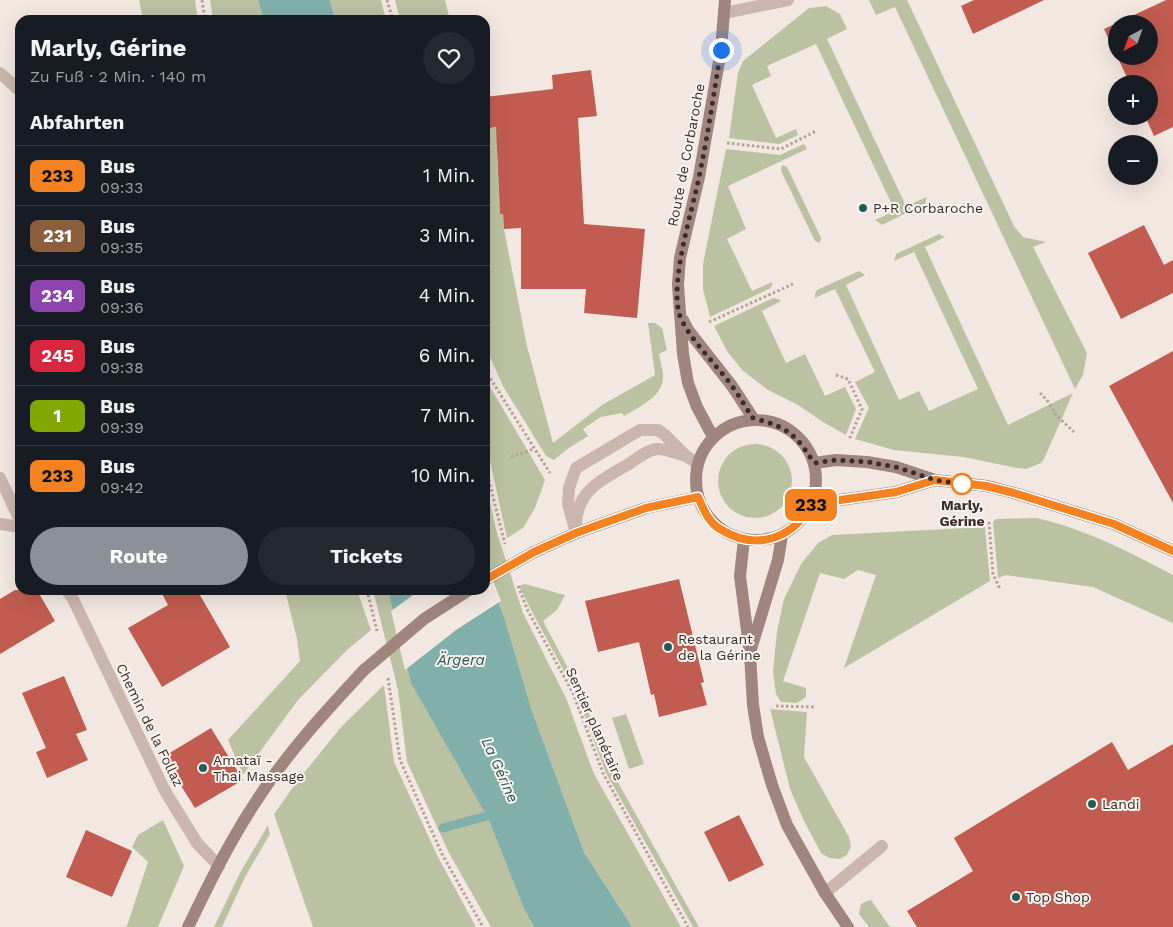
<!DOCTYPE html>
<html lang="de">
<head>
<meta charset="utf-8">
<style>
	:root { --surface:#171b24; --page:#242831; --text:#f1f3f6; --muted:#9ea1a6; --line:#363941; --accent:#8c9099 }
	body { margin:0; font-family:"Work Sans",sans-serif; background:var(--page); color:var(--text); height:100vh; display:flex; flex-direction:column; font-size:19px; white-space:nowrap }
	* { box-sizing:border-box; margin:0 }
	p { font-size:16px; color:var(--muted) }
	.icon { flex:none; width:28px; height:28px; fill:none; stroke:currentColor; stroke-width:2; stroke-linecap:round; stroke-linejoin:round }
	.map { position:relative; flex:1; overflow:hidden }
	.sheet { position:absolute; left:15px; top:15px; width:475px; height:580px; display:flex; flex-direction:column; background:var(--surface); border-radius:15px; box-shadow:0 5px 20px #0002 }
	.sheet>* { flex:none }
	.badge { padding:0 10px; border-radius:8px; font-size:18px; line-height:32px }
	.needle { width:32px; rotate:221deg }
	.buttons { position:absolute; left:1108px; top:15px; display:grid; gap:10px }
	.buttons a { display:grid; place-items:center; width:50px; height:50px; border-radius:50%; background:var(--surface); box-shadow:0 5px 20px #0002; font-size:25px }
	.you { position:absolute; width:25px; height:25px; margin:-12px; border:4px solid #fff; border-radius:50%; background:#1a73e8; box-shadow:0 0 0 8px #1a73e833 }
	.map>.badge { position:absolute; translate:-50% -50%; box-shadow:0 0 0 2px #fff }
	h2 { padding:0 15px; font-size:19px; line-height:45px }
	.round { display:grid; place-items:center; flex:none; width:52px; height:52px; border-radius:26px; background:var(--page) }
	.overview { display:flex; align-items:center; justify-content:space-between; height:85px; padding:0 15px }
	h1 { font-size:24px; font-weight:700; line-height:38px }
	.action { display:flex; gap:10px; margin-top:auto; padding:10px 15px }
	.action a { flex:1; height:58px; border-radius:30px; background:var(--accent); color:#fff; font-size:20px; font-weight:700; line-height:58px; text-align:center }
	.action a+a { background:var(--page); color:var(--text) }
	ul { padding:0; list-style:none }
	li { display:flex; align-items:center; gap:15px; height:60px; padding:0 15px; border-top:1px solid var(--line) }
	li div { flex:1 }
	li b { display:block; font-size:19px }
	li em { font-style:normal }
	li .badge { min-width:55px; font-weight:700; text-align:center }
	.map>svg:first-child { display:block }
	.green { fill:#bbc2a1 }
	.water { fill:#81afaa }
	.pier { fill:#f3e8e1 }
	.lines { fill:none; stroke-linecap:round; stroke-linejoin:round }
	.stream { stroke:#81afaa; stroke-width:9 }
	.building { fill:#c25c50 }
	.path { stroke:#b7a097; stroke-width:3; stroke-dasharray:2.5 2.5; stroke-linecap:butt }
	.lane { stroke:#cbb6ad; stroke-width:12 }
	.street { stroke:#cbb6ad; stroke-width:12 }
	.secondary { stroke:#9f857e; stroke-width:12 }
	.secondary-bridge { stroke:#9f857e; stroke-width:12 }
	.line-casing { stroke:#fff; stroke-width:11 }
	.line { stroke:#f58220; stroke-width:8 }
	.walk { stroke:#3a2e2b; stroke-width:5; stroke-dasharray:0 9 }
	.poi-dot { fill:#225a56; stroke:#faf3ee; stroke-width:2 }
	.stop-dot { fill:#fff; stroke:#f58220; stroke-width:2.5 }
	.labels { text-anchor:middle; stroke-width:4; stroke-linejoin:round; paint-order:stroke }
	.street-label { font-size:14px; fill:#3a2e2b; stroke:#faf3ee }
	.poi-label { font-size:14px; fill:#3a2e2b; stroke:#faf3ee; text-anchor:start }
	.stop-label { font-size:14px; font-weight:bold; fill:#3a2e2b; stroke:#faf3ee }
	.water-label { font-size:15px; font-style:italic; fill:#225a56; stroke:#faf3ee }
</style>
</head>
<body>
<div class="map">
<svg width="1173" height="927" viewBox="0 0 1173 927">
	<rect width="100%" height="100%" fill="#f3e8e1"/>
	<path class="green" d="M139,0H195L198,20H143Z
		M210,0H258L264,20H213Z
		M330,0H381L386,20H335Z
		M395,0H445L450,20H400Z
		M869,0H907L1014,226L1023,237L1046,242L1033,247L1087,353L1083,375L1075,389L895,7L876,15Z
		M826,6L840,14L847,29L827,39L906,206L927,197L925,204L882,225L875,220L895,211L816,44L767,66L771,76L752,85L776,138L796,129L798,135L779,144L729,138L738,73L743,61L809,8Z
		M516,125L497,156L500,214H503L504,229L527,346L553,443L602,405L655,375L648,323H655L662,328L667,350L659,354C660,360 662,367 663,374C665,396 640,406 624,416L622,413L601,417L583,429L588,436L566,450L554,460L546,456L503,386L485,346V129Z
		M804,144L807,149L728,186L746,229L727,239L752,291L772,282V286L769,289L710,317L703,289V264L726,149L780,155Z
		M782,165L787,167L821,238L820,243L815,241L781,171Z
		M939,234L945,237L925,247L1008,425L1073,393L1044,459L1041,463L1026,469L1017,468L963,457L894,450L855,439L869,408L855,382L875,372L835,289L815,298V294L817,290L859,271L865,275L846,285L899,400L919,391L929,411L978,389L914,252L894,261L896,254Z
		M773,298L778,299L781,301L762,311L786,363L805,354L825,396L845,387L856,409L846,435L823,422L798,405L768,390L742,370L727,351L714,326Z
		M486,380L545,480L535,508L523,528L507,538L485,438Z
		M718 481a37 37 0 1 1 74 0a37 37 0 1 1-74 0Z
		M485,482L497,533L523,613L566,698L594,774L681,927H632L584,852L532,711L505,620L485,566Z
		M1037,518C1084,529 1130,552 1173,575V623L1093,587L1006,575L998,578L993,522L996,519Z
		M985,527L990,581L844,668L876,575L858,570L844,579L820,573L783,681L806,688V697L797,703L781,702L776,694L773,672L777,631L784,599L801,564L818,543L832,535Z
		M525,584L565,595L557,610L543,621L580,691L611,770L699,927H693L606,773L576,693L531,610L519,586Z
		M285,590H357L371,630L347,650L298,700L243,775L228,740L300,661L297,639Z
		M373,590H389L488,818L524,909L534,927H491L449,853L407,762L398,690Z
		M384,685L394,762L438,857L476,927H313L274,814L299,779L342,726Z
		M770,709L807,712L804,757L849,837L851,846L847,855L840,859L829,858L821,853L804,821L790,789Z
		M626,714L644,764L629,769L612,718Z
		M163,820L184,866L158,927H124L127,926L148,862L132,847L138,835Z
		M268,825L270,834L245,877L222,927H214L240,873Z
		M871,900L890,927H869L859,914L861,904L867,901Z"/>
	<path class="water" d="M258,0H330L335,20H264Z
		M485,566L505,620L532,711L584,852L632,927H534L524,909L488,818L411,683L388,590H485Z"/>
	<path class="pier" d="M485,563L487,565L501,601L456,630L405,670L391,611L420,590H485Z"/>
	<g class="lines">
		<path class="stream" d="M443,828L498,813"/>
	</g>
	<path class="building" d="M974,0H1044L973,34L961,6Z
		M1166,0H1173V127L1154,136L1145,116H1149V84H1130L1117,56H1149V24H1116V55L1104,29Z
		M591,70L597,116L578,118L584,224L645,229L637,318L584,313L586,289H521V228L504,229L503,214H500L496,127L485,129V97L553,89L552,75Z
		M1144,225L1164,265L1173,260V293L1121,319L1088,253Z
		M1173,351V503L1109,386Z
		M679,579L704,682L701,683L707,705L659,717L654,694L651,695L639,642L598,652L585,601Z
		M15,590H37L55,621L0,654V599Z
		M160,590H197L230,647L162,687L128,628L168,605Z
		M64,676L87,730L76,734L88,760L47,778L36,752L46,748L22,693Z
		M211,728L243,780L195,808L163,757Z
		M1112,742L1128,770L1173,744V927H917L907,911L973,871L954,838Z
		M739,815L764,865L729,882L704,832Z
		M86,830L132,851L112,897L66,877Z"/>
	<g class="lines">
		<path class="path" d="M202,0L205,20
			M387,0L393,20
			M727,143L781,149L816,131
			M709,322L793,284
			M485,370L550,473
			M836,375L848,379L862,409L849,440
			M1040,393L1047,400L1056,415L1074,432
			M511,457L534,449
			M485,465L505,544
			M989,522L993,574L1000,589
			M518,586L528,611L573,693L603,773L688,927
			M367,590L377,631
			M388,678L400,760L442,854L483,927
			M776,706L815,707"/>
		<path class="lane" d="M576,524C577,490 603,479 629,464C637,458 646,451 656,449C665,448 677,454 686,456
			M576,533L568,504L569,488L576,468L640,430H658L665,435L686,456L698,464
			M825,893L882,846"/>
		<path class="street" d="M724,13L788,0
			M0,73L20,91
			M0,478L20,520
			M0,524L20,527
			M66,590L72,597L165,791L197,843L219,866"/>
		<path class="secondary" d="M683,320L688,330L732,386L753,418
			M696 480a60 60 0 1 1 120 0a60 60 0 1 1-120 0Z
			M713,437L697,407L688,383L683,354L678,285L680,258L699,177L721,50L725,0
			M814,463L836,460L867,462L896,467L935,480L987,486L1014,493L1114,524L1173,551
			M812,504L896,492L935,480
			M744,539L740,576L750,654L753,705L758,737L772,785L787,825L825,893L848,927
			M534,552L576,533L646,508L698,497
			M751,649L778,560L782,535
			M188,927C209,884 230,840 257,800C287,753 326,711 364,670"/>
		<path class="secondary-bridge" d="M485,580L534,552
			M364,670L424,619L469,590"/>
	</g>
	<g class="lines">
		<g class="line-casing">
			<path id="line" d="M485,580L534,552L576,533L646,508L698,497C703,508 708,522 720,529C755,551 792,540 812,504L896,492L935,480L986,486L1014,493L1114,524L1173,551"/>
		</g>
		<use href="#line" class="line"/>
		<path class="walk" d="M721,50C714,92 708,135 699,177C692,212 669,284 680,316C689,339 717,365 732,386C740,397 746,408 753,418C787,427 795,433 814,463L836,460L868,462L896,467L935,480L962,484"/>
	</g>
	<g class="poi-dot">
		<circle cx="863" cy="208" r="5"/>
		<circle cx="668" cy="647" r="5"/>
		<circle cx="203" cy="768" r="5"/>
		<circle cx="1092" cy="804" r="5"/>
		<circle cx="1016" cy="897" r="5"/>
	</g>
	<circle class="stop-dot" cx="962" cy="484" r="10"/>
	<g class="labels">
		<g class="street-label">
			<text transform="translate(686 155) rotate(-79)" y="5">Route de Corbaroche</text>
			<text transform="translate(595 724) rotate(66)" y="5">Sentier planétaire</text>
			<text transform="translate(150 725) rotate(64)" y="5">Chemin de la Follaz</text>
		</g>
		<g class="poi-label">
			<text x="873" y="213">P+R Corbaroche</text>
			<text x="678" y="644">Restaurant<tspan x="678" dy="16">de la Gérine</tspan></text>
			<text x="213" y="765">Amataï -<tspan x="213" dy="16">Thai Massage</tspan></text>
			<text x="1102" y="809">Landi</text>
			<text x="1026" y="902">Top Shop</text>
		</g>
		<g class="stop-label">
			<text x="962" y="510">Marly,<tspan x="962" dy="16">Gérine</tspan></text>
		</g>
		<g class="water-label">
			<text x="461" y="665">Ärgera</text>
			<text transform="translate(500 770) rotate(66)" y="5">La Gérine</text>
		</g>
	</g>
</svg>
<div class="buttons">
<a><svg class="needle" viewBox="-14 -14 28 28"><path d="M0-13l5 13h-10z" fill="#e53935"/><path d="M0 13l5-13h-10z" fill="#9ea1a6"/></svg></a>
<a>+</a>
<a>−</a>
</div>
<div class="you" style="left:721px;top:50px"></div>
<b class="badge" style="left:811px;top:505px;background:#f58220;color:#111">233</b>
<section class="sheet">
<div class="overview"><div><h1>Marly, Gérine</h1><p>Zu Fuß · 2 Min. · 140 m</p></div><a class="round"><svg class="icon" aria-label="heart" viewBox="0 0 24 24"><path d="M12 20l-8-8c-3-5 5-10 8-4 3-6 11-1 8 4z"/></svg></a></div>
<h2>Abfahrten</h2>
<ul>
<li><span class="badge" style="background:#f58220;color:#111">233</span><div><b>Bus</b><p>09:33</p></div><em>1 Min.</em></li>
<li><span class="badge" style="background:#8b5e3c;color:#fff">231</span><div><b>Bus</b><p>09:35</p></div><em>3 Min.</em></li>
<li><span class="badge" style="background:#8e44ad;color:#fff">234</span><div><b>Bus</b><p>09:36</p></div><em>4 Min.</em></li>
<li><span class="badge" style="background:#d7263d;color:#fff">245</span><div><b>Bus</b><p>09:38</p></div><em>6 Min.</em></li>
<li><span class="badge" style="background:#81a700;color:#fff">1</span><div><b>Bus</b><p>09:39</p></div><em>7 Min.</em></li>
<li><span class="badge" style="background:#f58220;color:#111">233</span><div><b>Bus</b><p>09:42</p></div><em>10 Min.</em></li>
</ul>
<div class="action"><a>Route</a><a>Tickets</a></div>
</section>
</div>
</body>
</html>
